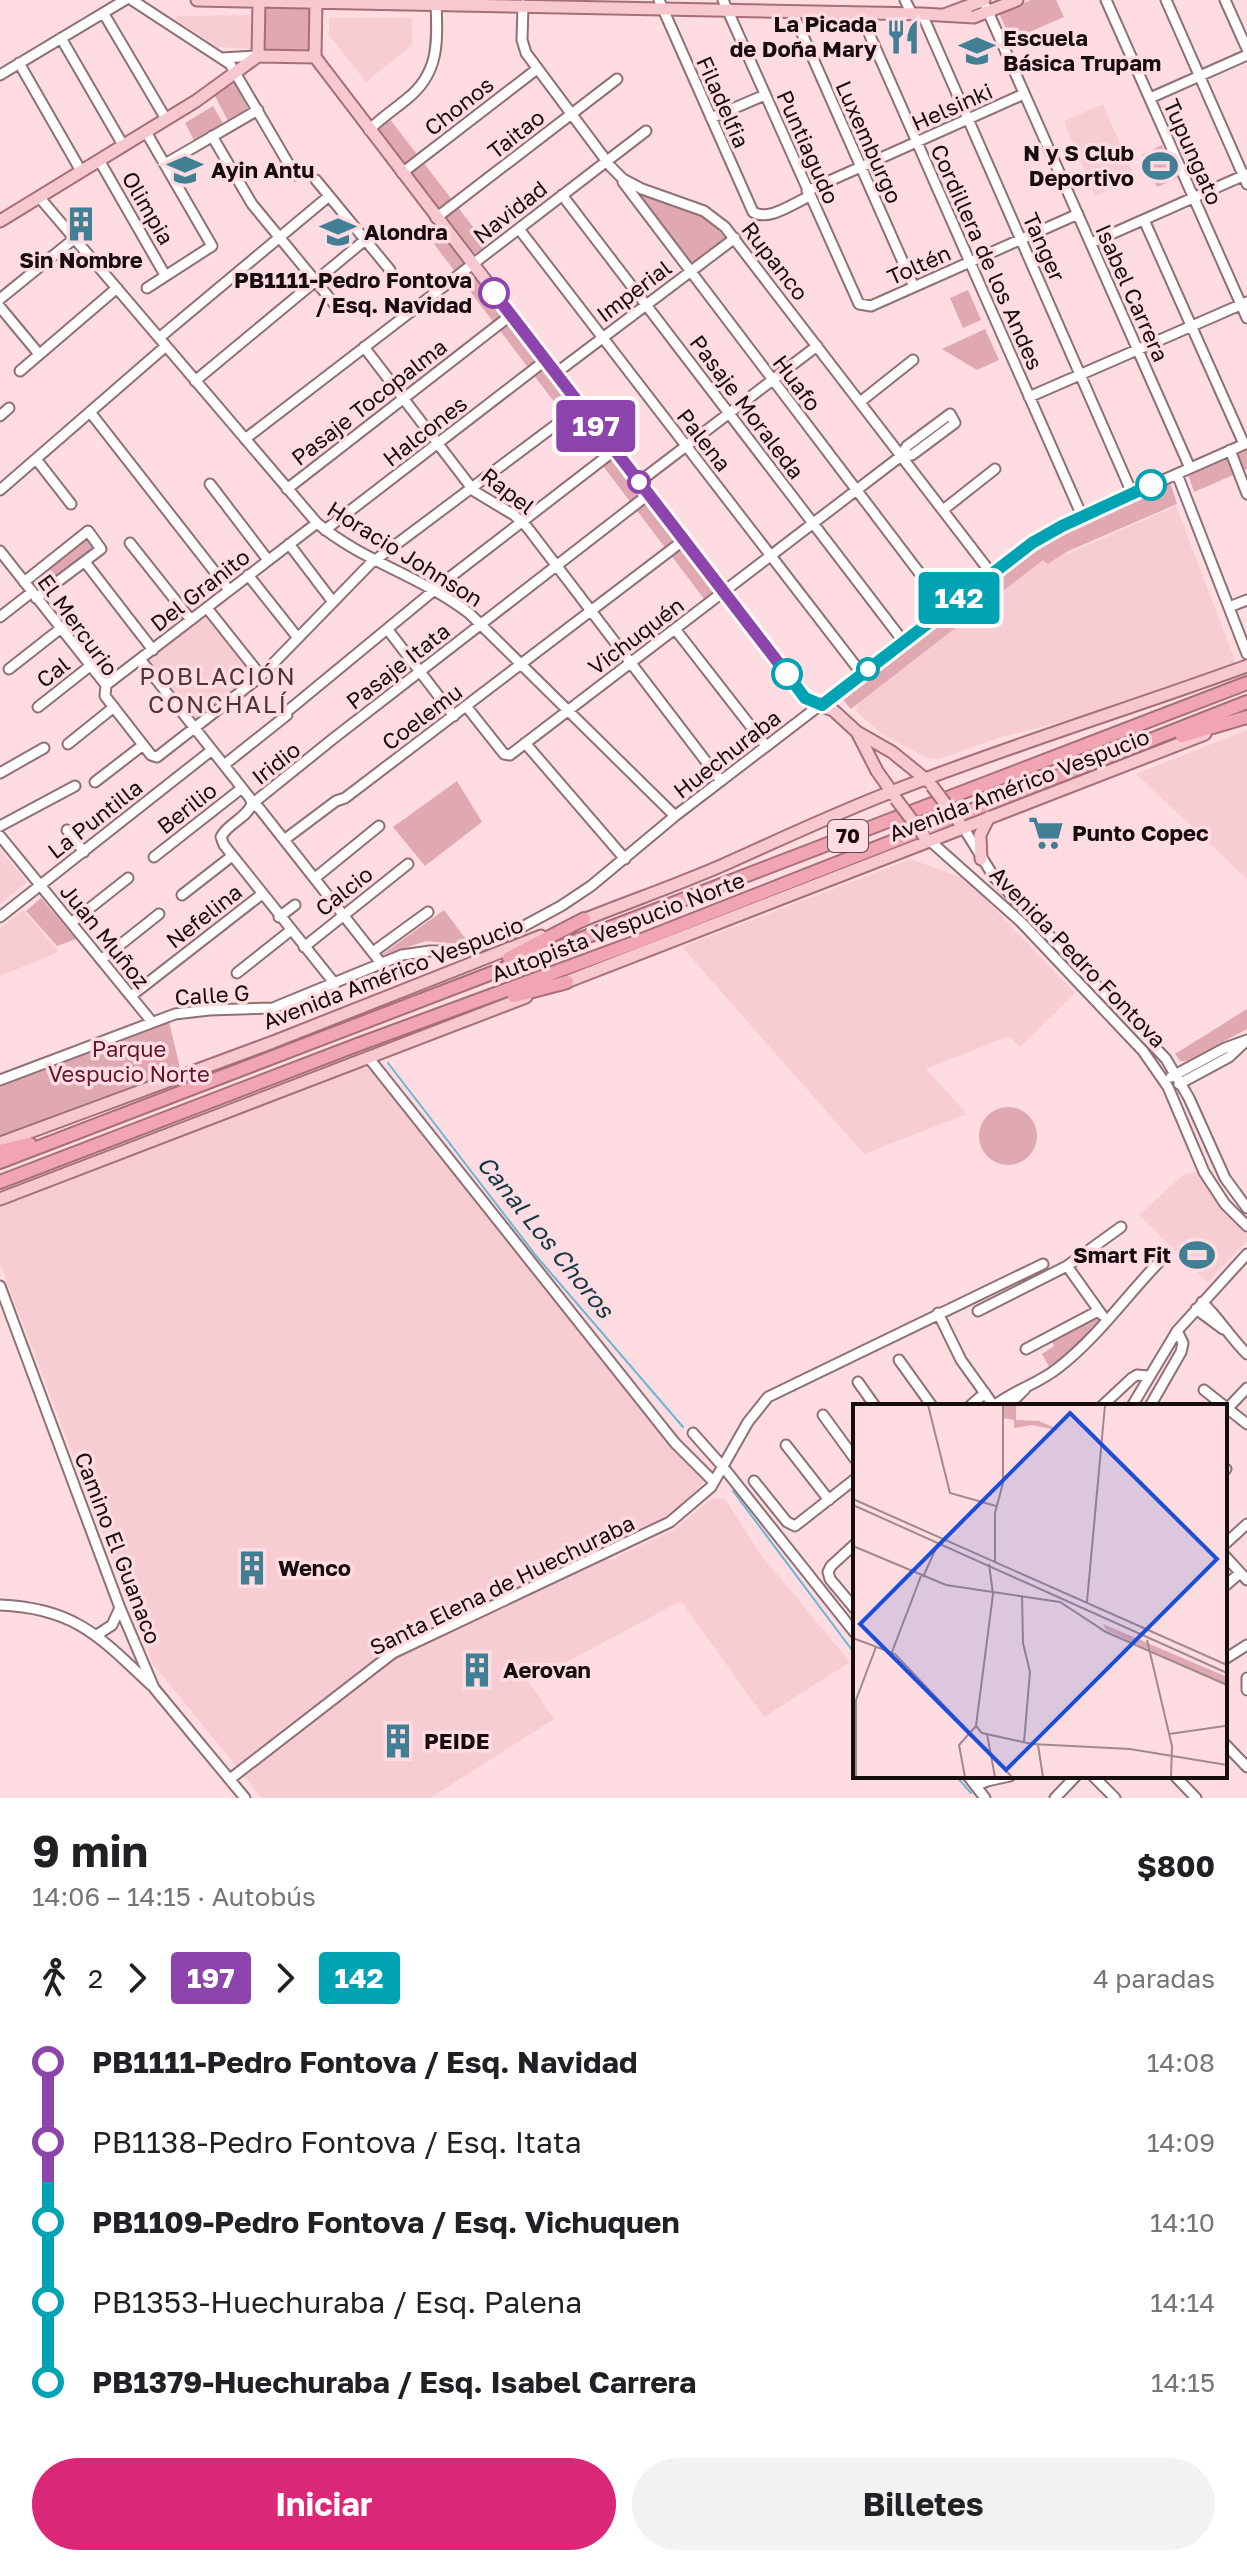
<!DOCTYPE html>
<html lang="es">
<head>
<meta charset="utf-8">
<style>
	:root { --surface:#fff; --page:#f2f2f2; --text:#202124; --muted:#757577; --accent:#db2777 }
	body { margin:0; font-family:"Golos Text",sans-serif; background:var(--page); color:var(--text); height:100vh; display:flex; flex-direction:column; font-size:30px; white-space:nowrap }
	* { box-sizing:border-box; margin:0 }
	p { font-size:26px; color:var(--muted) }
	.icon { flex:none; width:44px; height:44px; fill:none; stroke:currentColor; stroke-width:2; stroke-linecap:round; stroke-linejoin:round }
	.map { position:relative; height:1798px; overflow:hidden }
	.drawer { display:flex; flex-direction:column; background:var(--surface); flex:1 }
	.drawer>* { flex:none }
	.badge { padding:0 16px; border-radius:6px; font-size:28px; line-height:52px }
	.map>.badge { position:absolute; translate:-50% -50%; box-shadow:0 0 0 4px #fff }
	.legs { display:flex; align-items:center; gap:12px; height:88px; padding:0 32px; font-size:26px }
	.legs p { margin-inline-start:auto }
	.overview { display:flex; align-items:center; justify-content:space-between; height:136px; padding:0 32px }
	h1 { font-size:44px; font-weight:700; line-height:60px }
	.cta { display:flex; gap:16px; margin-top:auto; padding:16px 32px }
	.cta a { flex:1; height:92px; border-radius:48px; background:var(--accent); color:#fff; font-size:32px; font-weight:700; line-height:92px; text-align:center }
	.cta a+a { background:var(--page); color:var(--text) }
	ul { padding:0 32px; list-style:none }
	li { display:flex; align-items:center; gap:28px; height:80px; font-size:30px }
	li i { display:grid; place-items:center; width:12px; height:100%; margin:0 10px; background:currentColor }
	li i::after { content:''; width:20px; height:20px; margin:-10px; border:6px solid; border-radius:50%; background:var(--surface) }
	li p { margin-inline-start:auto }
	li:first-child i { background:linear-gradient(#0000 50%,currentColor 0) }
	li:last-child i { background:linear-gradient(currentColor 50%,#0000 0) }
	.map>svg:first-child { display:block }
	.built { fill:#f7ccd3 }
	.green { fill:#e0a8b1 }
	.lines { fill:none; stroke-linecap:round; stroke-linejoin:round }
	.stream { stroke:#6ab7d2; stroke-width:2 }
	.minor-casing { stroke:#8e7075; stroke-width:13 }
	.major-casing { stroke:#a56f78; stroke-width:15 }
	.highway-casing { stroke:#a56f78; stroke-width:16 }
	.minor { stroke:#fff; stroke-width:9 }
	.major { stroke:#f7c8d0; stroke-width:11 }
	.highway { stroke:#f1a4b1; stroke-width:12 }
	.major-bridge-casing { stroke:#a56f78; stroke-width:15; stroke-linecap:butt }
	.major-bridge { stroke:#f7c8d0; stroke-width:11 }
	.line-1-casing { stroke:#fff; stroke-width:18 }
	.line-2-casing { stroke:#fff; stroke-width:18 }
	.line-1 { stroke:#8e44ad; stroke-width:12 }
	.line-2 { stroke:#00a3b4; stroke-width:12 }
	.stop-1-dot { fill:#fff; stroke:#8e44ad; stroke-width:4 }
	.stop-2-dot { fill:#fff; stroke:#00a3b4; stroke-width:4 }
	.labels { text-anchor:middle; stroke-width:7; stroke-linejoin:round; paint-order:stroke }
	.shield { fill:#fedce1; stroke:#5c4a4d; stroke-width:2 }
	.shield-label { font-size:20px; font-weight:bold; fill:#170c0e }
	.poi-label { font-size:22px; font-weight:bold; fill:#170c0e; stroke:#fedce1; text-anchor:start }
	.street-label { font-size:22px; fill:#170c0e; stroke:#fedce1 }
	.stop-label { font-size:22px; font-weight:bold; fill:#170c0e; stroke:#fedce1; text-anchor:end }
	.park-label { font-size:22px; fill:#65132d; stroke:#fedce1 }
	.neighbourhood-label { font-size:24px; letter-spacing:2px; fill:#4f3439; stroke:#fedce1 }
	.water-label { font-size:24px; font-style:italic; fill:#143945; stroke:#fedce1 }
	.inset-road { fill:none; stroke:#a2898d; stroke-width:2 }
	.view { fill:#1d4ed8; fill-opacity:0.15; stroke:#1d4ed8; stroke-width:4 }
	.inset-edge { fill:none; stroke:#170c0e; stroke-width:4 }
</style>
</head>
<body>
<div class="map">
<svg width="1247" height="1798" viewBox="0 0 1247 1798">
	<rect width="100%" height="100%" fill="#fedce1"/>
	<path class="built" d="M250,15L251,49L218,47L176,20L177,16Z
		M329,18H412V45L366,82L329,35Z
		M1103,104L1135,179L1095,196L1064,121Z
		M1176,506L1236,663L1088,715L998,738L939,759L927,758L882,734L856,711L858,704L1043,560L1048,564L1066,552L1068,554Z
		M205,615L254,676L197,720L149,659Z
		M1247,730V879L1136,774Z
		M0,850L27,882L0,904Z
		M911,859L967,880L1075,993L1020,1047L1009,1036L926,1069L967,1114L864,1154L682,947Z
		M23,910L59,952L0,976V928Z
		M370,1067L665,1422L714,1471L687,1500L667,1516L604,1547L610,1560L673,1530L713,1498L725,1499L761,1555L850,1662L764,1717L681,1601L529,1682L554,1719L430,1798H262L153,1664L0,1264V1207L338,1072Z
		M1198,1171L1227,1213L1247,1232V1241L1207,1282L1139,1215L1183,1175Z"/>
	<path class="green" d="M1031,0H1056L1064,17L1011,40L999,13Z
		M263,5L311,6V53H263Z
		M234,83L250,112L229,123L214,94Z
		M213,106L224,125L195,142L185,123Z
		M389,118L487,245L475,254L377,127Z
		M1162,145L1177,178L1157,187L1142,155Z
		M631,189C664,202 705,209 726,239L692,264Z
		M445,235L717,590L705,600L434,244Z
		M968,290L981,320L963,328L950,298Z
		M985,329L999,360L977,370L942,349Z
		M1247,446V469L1194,492L1188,474Z
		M1170,482L1177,504L1066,552L1048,564L1043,560L851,709L843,700L1029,555L1073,529Z
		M84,539L92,544V551L37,594L29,583Z
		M457,781L482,822L425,866L393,827Z
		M41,898L76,939L57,946L26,911Z
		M444,910L468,942L455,944L426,941L380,956Z
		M1247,1009V1029L1187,1061H1180L1175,1054Z
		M169,1022L180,1068L0,1135V1086Z
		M979 1136a29 29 0 1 1 58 0a29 29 0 1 1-58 0Z
		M1098,1314L1102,1323L1051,1370L1042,1354L1054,1346L1052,1341Z"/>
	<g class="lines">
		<path class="stream" d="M388,1063L537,1257L683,1427
			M733,1491L855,1654
			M956,1776L971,1793"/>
		<g class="minor-casing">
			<path id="minor" d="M132,0L230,64L295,175
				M659,0L753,212C768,222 794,203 810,196
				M723,0L859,304L871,306L1078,214
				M905,0L912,14
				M1106,0L1247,318
				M1166,0L1247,184
				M1225,0L1247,49
				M523,5L522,40L526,53L611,167L623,179L642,189L704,211L725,227L991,573
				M986,7L1190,468
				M792,11L914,287
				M860,13L1082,516
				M104,14L166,119
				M922,14L1132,493
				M61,38L123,145
				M222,58L258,56
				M19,63L81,171
				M0,75L125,0
				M1150,98L1247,55
				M711,118L765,95
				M369,130C381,118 395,109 408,98C441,71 437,39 436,0
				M146,132L212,246L147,288
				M212,136L252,204L336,306
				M99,160L165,275
				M165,164L258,110
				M402,173L537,69
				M316,180L390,270
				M623,182L946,608
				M807,191L1024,94
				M562,195L903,641
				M39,197L317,523C362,561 423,577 470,614L675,816
				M436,218L617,79
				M1144,220L1244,444
				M519,229L862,674
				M1091,243L1247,174
				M0,299L75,238
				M0,307L39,354
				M159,338L329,196
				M364,347L474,491L514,515L527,527L721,781
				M20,371L117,288
				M556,373L735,238
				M195,381L365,240
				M1029,397L1247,302
				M860,402L913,360
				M90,412L229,590
				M0,416L9,408
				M245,439L646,131
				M1230,450L1247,494
				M36,459L71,504
				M1177,474L1247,654
				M639,482L817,346
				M210,484L268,560
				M287,489L511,315
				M0,490L166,346
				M943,510L995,469
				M325,530L546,360
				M130,543L191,620
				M289,544L333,602
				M0,551L106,685L105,696L151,755L157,757L261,676L370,564L581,406
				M85,562L153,650
				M248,575L298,638
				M24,582L88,531L101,549L36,598
				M1229,607L1247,600
				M207,608L261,676
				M0,617L32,592
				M675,629L766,746
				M388,630L454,716
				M140,659L250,798L252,804L259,808L381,963
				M9,669L60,629
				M106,685L317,523
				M466,706L504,754L510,755L901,456L907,446L950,414L955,423L912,455L901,456
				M38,707L90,666
				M290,709L449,578L615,450
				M525,743L625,859
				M68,744L114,707
				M224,765L287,715
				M0,773L44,748
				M95,782L143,745
				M0,826L75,786
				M963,827L994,877L1166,1059L1189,1098L1225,1178L1247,1208
				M67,830L84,852
				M0,836L152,1022
				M284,840L336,801L345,798L684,540
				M929,840L1021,922L1143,1051L1168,1087L1204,1172L1225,1204L1247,1226
				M154,857L242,788
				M315,878L379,826
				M182,895L232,856
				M0,917L212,750
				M279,917L295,905
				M71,923L128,878
				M304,947L408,864
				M373,952L428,912
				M101,960L159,914
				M237,973L290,931
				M335,984L224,845L221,837C228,823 246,819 252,804L334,738L649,494
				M131,996L262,894
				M368,1057L675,1443L714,1482
				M1171,1077L1225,1048L1247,1040
				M0,1080L175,1014L209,1010L273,1008L402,955L430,951H465L496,941L561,906L591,886L675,816L1032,543L1082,516L1247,443
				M1179,1084L1229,1057L1244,1043
				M1067,1266L1102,1315
				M0,1286L120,1608L154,1688L245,1798
				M1202,1302C1219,1318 1230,1337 1247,1354
				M1196,1309L1223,1329
				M978,1311L1067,1266L1121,1227
				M938,1313L961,1360L994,1406
				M1026,1349L1098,1311
				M899,1360L932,1406
				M858,1382L875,1406
				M1204,1390L1247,1424
				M970,1406L985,1393
				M994,1406C1014,1390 1038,1384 1058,1368C1098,1337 1126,1296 1161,1260
				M1008,1406L1025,1389
				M1102,1406L1132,1378L1137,1375L1148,1376
				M1132,1406L1177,1331L1247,1254
				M1150,1406L1181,1352L1183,1343L1177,1331
				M1228,1408L1247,1388
				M823,1415L855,1459
				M693,1433L724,1468L855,1633
				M786,1445L829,1500
				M1225,1470L1226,1469
				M754,1481L787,1522L795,1526L855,1479
				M855,1544L831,1566L828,1572L830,1579L855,1609
				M1225,1544L1247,1524
				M1225,1556L1247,1580
				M1226,1585L1240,1573
				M0,1605C75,1608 100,1637 151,1685
				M97,1635L112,1625L120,1608
				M1225,1659L1247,1645
				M1247,1678V1690
				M1225,1744L1247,1767
				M968,1776L985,1798
				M1093,1776L1115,1798
				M1175,1776L1196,1798
				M230,1779L393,1653L670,1522L711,1487L748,1422L768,1397L1043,1264
				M976,1786L987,1781L1010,1776
				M1055,1798L1076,1776"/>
		</g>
		<g class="major-casing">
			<path id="major" d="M197,0L922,14L974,17L1017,0
				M316,0L315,57L803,696L813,703L833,710L857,732L892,752L929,782
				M944,15L984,0
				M258,56L259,0
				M0,221L196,101L258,56L315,57
				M857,732L877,771L894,795
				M981,859L980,835L989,817
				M576,923C625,903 675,886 723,865C779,840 834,814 891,792C1008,746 1129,709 1247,666
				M561,984L1205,734
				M0,1143L273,1042L541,936
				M0,1199L526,997"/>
		</g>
		<g class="highway-casing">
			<path id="highway" d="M1182,736L1247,717
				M509,958L584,919
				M514,996L567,982
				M0,1151L30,1144
				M0,1162L1247,683
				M0,1182L357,1045L642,940L1247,702"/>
		</g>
		<use href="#minor" class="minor"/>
		<use href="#major" class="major"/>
		<use href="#highway" class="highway"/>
		<g class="major-bridge-casing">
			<path id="major-bridge" d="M932,786L959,822
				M896,799L924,836"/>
		</g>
		<use href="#major-bridge" class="major-bridge"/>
	</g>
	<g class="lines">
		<g class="line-1-casing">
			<path id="line-1" d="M494,293L787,674"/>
		</g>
		<g class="line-2-casing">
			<path id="line-2" d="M787,674L805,698L822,705L1032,543L1062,526L1151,485"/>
		</g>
		<use href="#line-1" class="line-1"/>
		<use href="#line-2" class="line-2"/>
	</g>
	<defs>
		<g id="restaurant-bare" transform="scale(2.76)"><path d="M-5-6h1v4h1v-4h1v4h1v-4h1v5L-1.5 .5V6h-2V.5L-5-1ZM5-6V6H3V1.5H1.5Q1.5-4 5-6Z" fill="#417f94" stroke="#fedce1" stroke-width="2.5" paint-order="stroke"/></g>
		<g id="school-bare" transform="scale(2.76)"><path d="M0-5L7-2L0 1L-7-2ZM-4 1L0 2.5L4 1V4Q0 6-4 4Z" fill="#417f94" stroke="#fedce1" stroke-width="2.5" paint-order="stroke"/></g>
		<g id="stadium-bare" transform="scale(2.76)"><path d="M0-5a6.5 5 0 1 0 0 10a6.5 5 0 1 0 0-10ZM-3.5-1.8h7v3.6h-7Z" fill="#417f94" stroke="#fedce1" stroke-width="2.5" paint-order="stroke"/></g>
		<g id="building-bare" transform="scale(2.76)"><path d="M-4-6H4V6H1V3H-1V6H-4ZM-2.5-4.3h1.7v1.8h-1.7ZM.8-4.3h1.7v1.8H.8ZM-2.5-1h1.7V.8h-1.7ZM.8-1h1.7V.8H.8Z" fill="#417f94" stroke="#fedce1" stroke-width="2.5" paint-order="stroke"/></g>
		<g id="supermarket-bare" transform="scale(2.76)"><path d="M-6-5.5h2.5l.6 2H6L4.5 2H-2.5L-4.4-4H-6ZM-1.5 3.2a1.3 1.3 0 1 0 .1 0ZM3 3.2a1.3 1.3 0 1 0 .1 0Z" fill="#417f94" stroke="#fedce1" stroke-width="2.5" paint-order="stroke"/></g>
	</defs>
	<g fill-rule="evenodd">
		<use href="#restaurant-bare" x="903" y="37"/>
		<use href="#school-bare" x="977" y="51"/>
		<use href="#stadium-bare" x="1160" y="166"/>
		<use href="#school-bare" x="185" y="170"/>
		<use href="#building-bare" x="81" y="224"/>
		<use href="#school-bare" x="338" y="232"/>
		<use href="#supermarket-bare" x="1046" y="833"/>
		<use href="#stadium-bare" x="1197" y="1255"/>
		<use href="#building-bare" x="252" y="1568"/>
		<use href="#building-bare" x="477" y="1670"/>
		<use href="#building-bare" x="398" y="1741"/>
	</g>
	<g class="stop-1-dot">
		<circle cx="494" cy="293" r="14"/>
		<circle cx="639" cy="482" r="10"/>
	</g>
	<g class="stop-2-dot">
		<circle cx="1151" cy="485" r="14"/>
		<circle cx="868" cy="669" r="10"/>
		<circle cx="787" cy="674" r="14"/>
	</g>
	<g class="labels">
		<rect class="shield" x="828" y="820" width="40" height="32" rx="6"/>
		<g class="shield-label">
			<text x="848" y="843">70</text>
		</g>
		<g class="poi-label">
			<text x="877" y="32" text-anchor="end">La Picada<tspan x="877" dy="25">de Doña Mary</tspan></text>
			<text x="1003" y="46">Escuela<tspan x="1003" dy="25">Básica Trupam</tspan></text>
			<text x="1134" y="161" text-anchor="end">N y S Club<tspan x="1134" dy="25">Deportivo</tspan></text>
			<text x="211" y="178">Ayin Antu</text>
			<text x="364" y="240">Alondra</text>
			<text x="81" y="268" text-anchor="middle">Sin Nombre</text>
			<text x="1072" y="841">Punto Copec</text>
			<text x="1171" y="1263" text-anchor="end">Smart Fit</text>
			<text x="278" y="1576">Wenco</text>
			<text x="503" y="1678">Aerovan</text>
			<text x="424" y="1749">PEIDE</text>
		</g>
		<g class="street-label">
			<text transform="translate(723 102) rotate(66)" y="8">Filadelfia</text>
			<text transform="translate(459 106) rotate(-38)" y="8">Chonos</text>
			<text transform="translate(952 107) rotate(-24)" y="8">Helsinki</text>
			<text transform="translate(516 134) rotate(-38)" y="8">Taitao</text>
			<text transform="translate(869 142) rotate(66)" y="8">Luxemburgo</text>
			<text transform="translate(808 147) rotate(66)" y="8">Puntiagudo</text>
			<text transform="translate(1193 152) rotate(66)" y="8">Tupungato</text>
			<text transform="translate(148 208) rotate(60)" y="8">Olimpia</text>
			<text transform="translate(510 212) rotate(-38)" y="8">Navidad</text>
			<text transform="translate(1044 247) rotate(66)" y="8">Tanger</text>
			<text transform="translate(987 257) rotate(66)" y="8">Cordillera de los Andes</text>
			<text transform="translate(775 261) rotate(52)" y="8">Rupanco</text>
			<text transform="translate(919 265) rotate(-24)" y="8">Toltén</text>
			<text transform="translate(634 291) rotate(-37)" y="8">Imperial</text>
			<text transform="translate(1132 293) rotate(66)" y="8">Isabel Carrera</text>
			<text transform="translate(797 383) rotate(53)" y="8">Huafo</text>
			<text transform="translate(369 402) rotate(-38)" y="8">Pasaje Tocopalma</text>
			<text transform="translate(747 407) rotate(53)" y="8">Pasaje Moraleda</text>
			<text transform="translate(425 431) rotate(-38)" y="8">Halcones</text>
			<text transform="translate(704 440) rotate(52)" y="8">Palena</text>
			<text transform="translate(508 491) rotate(38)" y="8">Rapel</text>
			<text transform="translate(405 554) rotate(32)" y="8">Horacio Johnson</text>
			<text transform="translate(200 590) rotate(-38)" y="8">Del Granito</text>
			<text transform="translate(78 625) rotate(54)" y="8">El Mercurio</text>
			<text transform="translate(636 636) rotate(-37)" y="8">Vichuquén</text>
			<text transform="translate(398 666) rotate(-38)" y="8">Pasaje Itata</text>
			<text transform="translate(53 672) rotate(-38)" y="8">Cal</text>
			<text transform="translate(422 717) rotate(-37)" y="8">Coelemu</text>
			<text transform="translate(727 754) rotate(-38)" y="8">Huechuraba</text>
			<text transform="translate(276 763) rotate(-38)" y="8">Iridio</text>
			<text transform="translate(1019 785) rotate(-21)" y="8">Avenida Américo Vespucio</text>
			<text transform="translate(187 808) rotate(-38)" y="8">Berilio</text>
			<text transform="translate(95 819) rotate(-38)" y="8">La Puntilla</text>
			<text transform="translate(344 891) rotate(-38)" y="8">Calcio</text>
			<text transform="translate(204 916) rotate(-38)" y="8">Nefelina</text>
			<text transform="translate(618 927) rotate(-21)" y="8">Autopista Vespucio Norte</text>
			<text transform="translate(105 936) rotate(51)" y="8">Juan Muñoz</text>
			<text transform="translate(1078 957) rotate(46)" y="8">Avenida Pedro Fontova</text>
			<text transform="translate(393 973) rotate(-21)" y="8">Avenida Américo Vespucio</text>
			<text transform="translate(212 995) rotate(-4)" y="8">Calle G</text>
			<text transform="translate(118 1548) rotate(69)" y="8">Camino El Guanaco</text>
			<text transform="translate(502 1585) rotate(-26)" y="8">Santa Elena de Huechuraba</text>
		</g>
		<g class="stop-label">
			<text x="472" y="288">PB1111-Pedro Fontova<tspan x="472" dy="25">/ Esq. Navidad</tspan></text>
		</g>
		<g class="park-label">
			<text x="129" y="1057">Parque<tspan x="129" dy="25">Vespucio Norte</tspan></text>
		</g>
		<g class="neighbourhood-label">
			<text x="218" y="685">POBLACIÓN<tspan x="218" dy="28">CONCHALÍ</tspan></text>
		</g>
		<g class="water-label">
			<text transform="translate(545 1237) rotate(51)" y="8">Canal Los Choros</text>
		</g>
	</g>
	<g transform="translate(853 1404)">
		<rect width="374" height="374" fill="#fedce1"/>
		<path d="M151,1H163V16L186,17L209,27L179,21L161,24V16L151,14ZM250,220L374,273V281L253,226Z" fill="#e0a8b1"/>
		<path class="inset-road" d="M75,1L97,89L143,102M0,95L374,261M0,101L374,269M0,142L93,181L207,198L253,228L374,281M142,159V109L150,79V1M70,173L84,142M169,191L170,239L177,268L171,338M234,198L252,1M0,234L42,250L159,373M294,236L319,342L318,373M39,248L68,172M374,306V369M123,322L129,329L179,340L277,345L374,361M134,330L142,373M316,330L372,322M185,341L190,373M3,373V296L23,243M112,373L106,341L123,322L140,190L136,160"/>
		<path class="view" d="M217,9L364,155L153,366L7,220Z"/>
		<rect width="374" height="374" class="inset-edge"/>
	</g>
</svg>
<b class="badge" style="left:596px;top:426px;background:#8e44ad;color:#fff">197</b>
<b class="badge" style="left:959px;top:598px;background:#00a3b4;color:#fff">142</b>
</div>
<section class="drawer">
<div class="overview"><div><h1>9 min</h1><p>14:06 – 14:15 · Autobús</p></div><b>$800</b></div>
<div class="legs"><svg class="icon" aria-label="walk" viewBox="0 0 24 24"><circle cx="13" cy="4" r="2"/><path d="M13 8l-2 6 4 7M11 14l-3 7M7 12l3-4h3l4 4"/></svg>2<svg class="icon" aria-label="forward" viewBox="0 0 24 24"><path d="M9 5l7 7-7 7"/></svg><b class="badge" style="background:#8e44ad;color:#fff">197</b><svg class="icon" aria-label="forward" viewBox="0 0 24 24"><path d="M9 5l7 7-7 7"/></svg><b class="badge" style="background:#00a3b4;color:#fff">142</b><p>4 paradas</p></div>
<ul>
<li><i style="color:#8e44ad"></i><b>PB1111-Pedro Fontova / Esq. Navidad</b><p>14:08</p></li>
<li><i style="color:#8e44ad"></i><span>PB1138-Pedro Fontova / Esq. Itata</span><p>14:09</p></li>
<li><i style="color:#00a3b4"></i><b>PB1109-Pedro Fontova / Esq. Vichuquen</b><p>14:10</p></li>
<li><i style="color:#00a3b4"></i><span>PB1353-Huechuraba / Esq. Palena</span><p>14:14</p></li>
<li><i style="color:#00a3b4"></i><b>PB1379-Huechuraba / Esq. Isabel Carrera</b><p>14:15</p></li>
</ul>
<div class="cta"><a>Iniciar</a><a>Billetes</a></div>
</section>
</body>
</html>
